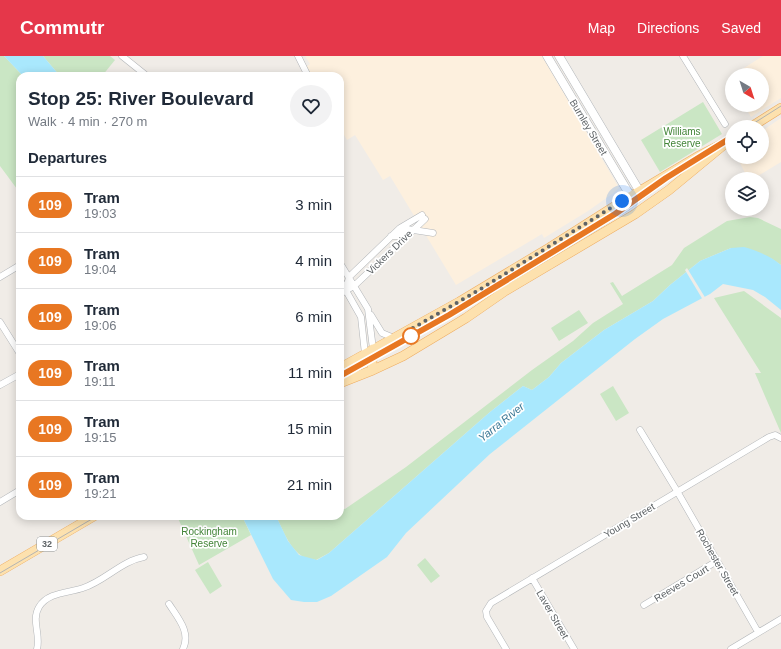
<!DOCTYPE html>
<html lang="en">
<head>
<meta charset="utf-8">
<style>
	:root { --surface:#fff; --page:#f2f2f3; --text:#1f2937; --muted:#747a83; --line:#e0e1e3; --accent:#e5374a }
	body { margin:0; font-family:Arial,sans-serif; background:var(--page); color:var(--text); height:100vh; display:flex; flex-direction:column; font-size:15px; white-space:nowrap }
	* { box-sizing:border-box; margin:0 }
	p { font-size:13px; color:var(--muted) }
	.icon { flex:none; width:22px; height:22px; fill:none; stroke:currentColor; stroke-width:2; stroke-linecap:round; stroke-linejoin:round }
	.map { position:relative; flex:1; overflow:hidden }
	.drawer { position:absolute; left:16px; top:16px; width:328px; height:448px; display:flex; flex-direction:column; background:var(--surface); border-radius:12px; box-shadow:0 2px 10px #0003 }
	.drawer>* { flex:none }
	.badge { padding:0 8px; border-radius:13px; font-size:14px; line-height:26px }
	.needle { width:26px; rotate:141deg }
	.buttons { position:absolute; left:725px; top:12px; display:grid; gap:8px }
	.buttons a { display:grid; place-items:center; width:44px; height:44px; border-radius:50%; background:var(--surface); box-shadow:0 2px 10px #0003; font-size:20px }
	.you { position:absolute; width:20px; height:20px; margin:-10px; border:3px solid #fff; border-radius:50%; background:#1a73e8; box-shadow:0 0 0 6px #1a73e833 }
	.map>.badge { position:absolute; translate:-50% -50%; box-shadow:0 0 0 2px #fff }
	h2 { padding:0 12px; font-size:15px; line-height:36px }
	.round { display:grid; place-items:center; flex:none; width:42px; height:42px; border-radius:21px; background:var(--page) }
	.head { display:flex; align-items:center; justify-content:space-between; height:68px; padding:0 12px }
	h1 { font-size:19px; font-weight:800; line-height:30px }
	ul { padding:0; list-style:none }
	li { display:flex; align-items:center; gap:12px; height:56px; padding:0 12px; border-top:1px solid var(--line) }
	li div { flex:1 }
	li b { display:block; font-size:15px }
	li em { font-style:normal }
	li .badge { min-width:44px; font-weight:700; text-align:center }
	header { display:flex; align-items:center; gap:24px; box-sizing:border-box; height:56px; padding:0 20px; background:var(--accent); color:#fff }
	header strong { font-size:19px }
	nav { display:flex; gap:22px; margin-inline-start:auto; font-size:14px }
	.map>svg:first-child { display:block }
	.commercial { fill:#fdf0de }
	.green { fill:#cae6c4 }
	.water { fill:#a9e8fd }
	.pier { fill:#f0ece7 }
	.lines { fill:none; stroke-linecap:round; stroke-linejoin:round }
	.minor-casing { stroke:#b2b5b8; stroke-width:7 }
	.secondary-casing { stroke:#b3b7bb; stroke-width:9 }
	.primary-casing { stroke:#eeac61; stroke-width:10 }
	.minor { stroke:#fff; stroke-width:6 }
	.secondary { stroke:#fff; stroke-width:8 }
	.primary { stroke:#fde1ae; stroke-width:9 }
	.tram { stroke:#b3b4b4; stroke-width:1 }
	.line-casing { stroke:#fff; stroke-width:9 }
	.line { stroke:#e87722; stroke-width:6 }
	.walk { stroke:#5e6366; stroke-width:4; stroke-dasharray:0 7.2 }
	.stop-dot { fill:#fff; stroke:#e87722; stroke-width:2 }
	.labels { text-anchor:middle; stroke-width:3.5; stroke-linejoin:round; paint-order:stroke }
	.shield { fill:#fff; stroke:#8e9294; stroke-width:1 }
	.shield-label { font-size:9px; font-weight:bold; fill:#5e6366 }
	.street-label { font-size:10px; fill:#5e6366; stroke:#fff }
	.park-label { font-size:10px; fill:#428437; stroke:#fff }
	.water-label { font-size:11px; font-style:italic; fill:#3c7895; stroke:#fff }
</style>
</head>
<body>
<header>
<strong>Commutr</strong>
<nav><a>Map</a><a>Directions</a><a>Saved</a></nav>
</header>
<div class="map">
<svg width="781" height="593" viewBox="0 0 781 593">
	<rect width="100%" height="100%" fill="#f0ece7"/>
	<path class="commercial" d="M305,0H542L619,132L612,138L588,155L544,182L542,178L456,229L390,120L383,124L355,79L347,84L340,72V20H310L305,12L310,8Z
		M763,0H781V42L751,61L744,49H762V19H733Z
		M781,62V106L753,123H748L737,101H762V75Z"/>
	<path class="green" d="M0,0H4L23,20H20V137L0,110Z
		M43,0H110L115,4L102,20H60Z
		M703,46L722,78L660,116L641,84Z
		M750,161L758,162L781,173V209L772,203L731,192L700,205L670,229L653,245L604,274L561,307L549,321L532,334L523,330L490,356L329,497L316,504C311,503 303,502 299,498C288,489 282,472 276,460H340V452L345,453L406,411L532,314L573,285L593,267L623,248L610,227L613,226L622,240L672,209L684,192L727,165Z
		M744,235L781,262V377L755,317H761L714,242Z
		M579,254L588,267L559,285L551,272Z
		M613,330L629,357L616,365L600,338Z
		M177,460H242L251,479L199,509Z
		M425,502L440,520L431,527L417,509Z
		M208,506L222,530L210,538L195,514Z"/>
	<path class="water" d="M4,0H43L60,20H23Z
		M744,191C758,195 770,200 781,209V254L765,241L753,234L723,228L710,238L663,263L635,283L490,398L406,477L387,501L331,540L317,546H304L291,544L273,523L242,460H276L288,485L299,499L317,504L329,497L490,356L523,330L532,334L549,321L561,307L604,274L653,245L670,229L700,205L731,192Z"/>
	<path class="pier" d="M687,212L706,243L703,244L685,214Z"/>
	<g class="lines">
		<g class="minor-casing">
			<path id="minor" d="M122,0L147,20
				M298,0L308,20
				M683,0L725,68
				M391,180H398L407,173L433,177
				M340,207L368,253L373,293
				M0,221L20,209
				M340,224L361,261L365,298
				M346,234L349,221L400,172L422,159
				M340,238L354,230L425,163
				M371,259L382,277L394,282
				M0,266L20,298
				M0,329L20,318
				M640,374L677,435L758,576
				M0,446L20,434
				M532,522L574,593
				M169,548C178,562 191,576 183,593
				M644,549L717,505
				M37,593C41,579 31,564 39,551C48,536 69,537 83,532C105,525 121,505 144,501
				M506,593L487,561L486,555L491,547L769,381L775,379L781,382
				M731,593L781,563"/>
		</g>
		<g class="secondary-casing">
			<path id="secondary" d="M547,0L631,141
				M559,0L640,136"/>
		</g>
		<g class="primary-casing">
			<path id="primary" d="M751,71L781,52
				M340,312L459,246L549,192L623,145L697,101L732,83
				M373,314L372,307L373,293
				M340,327L373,314L403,300L466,262L505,235L635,158L669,134L726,87
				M0,515L94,460"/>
		</g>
		<use href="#minor" class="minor"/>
		<use href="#secondary" class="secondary"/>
		<use href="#primary" class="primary"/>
		<path class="tram" d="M748,71L781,50
			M340,323L454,260L600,172L627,155L668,125L732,85
			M0,517L97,460"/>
	</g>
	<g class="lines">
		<g class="line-casing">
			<path id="line" d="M340,320L449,259L615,158L666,122L732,81"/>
		</g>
		<use href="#line" class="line"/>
		<path class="walk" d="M411,280L406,276L479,234L622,145"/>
	</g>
	<circle class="stop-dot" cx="411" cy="280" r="8"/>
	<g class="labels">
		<rect class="shield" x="37" y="481" width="20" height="14" rx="3"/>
		<g class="shield-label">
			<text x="47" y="491">32</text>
		</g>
		<g class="street-label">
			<text transform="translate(589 71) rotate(59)" y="4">Burnley Street</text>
			<text transform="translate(389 196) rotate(-44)" y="4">Vickers Drive</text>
			<text transform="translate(629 464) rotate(-31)" y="4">Young Street</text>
			<text transform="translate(718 506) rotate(60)" y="4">Rochester Street</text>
			<text transform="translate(681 527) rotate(-31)" y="4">Reeves Court</text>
			<text transform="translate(553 558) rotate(60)" y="4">Laver Street</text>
		</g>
		<g class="park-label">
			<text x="682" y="79">Williams<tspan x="682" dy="12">Reserve</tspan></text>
			<text x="209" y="479">Rockingham<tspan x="209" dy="12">Reserve</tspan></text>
		</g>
		<g class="water-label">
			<text transform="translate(501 366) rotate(-39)" y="4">Yarra River</text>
		</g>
	</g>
</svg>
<div class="buttons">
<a><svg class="needle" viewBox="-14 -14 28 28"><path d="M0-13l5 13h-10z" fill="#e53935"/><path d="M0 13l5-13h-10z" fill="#747a83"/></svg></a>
<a><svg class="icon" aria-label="locate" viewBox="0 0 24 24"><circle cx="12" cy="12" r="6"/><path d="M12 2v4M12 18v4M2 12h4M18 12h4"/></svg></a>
<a><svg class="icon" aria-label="layers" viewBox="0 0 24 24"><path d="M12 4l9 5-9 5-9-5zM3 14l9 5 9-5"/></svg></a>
</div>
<div class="you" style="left:622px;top:145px"></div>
<section class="drawer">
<div class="head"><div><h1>Stop 25: River Boulevard</h1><p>Walk · 4 min · 270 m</p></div><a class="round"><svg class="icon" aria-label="heart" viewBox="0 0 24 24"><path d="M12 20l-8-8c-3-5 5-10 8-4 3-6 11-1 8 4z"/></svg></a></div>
<h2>Departures</h2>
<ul>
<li><span class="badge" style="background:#e87722;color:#fff">109</span><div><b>Tram</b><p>19:03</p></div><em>3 min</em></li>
<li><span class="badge" style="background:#e87722;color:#fff">109</span><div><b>Tram</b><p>19:04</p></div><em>4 min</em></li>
<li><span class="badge" style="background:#e87722;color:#fff">109</span><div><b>Tram</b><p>19:06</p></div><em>6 min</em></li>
<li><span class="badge" style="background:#e87722;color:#fff">109</span><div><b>Tram</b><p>19:11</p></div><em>11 min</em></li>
<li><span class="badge" style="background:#e87722;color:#fff">109</span><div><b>Tram</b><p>19:15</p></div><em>15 min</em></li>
<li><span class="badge" style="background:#e87722;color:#fff">109</span><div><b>Tram</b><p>19:21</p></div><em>21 min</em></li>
</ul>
</section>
</div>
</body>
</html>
